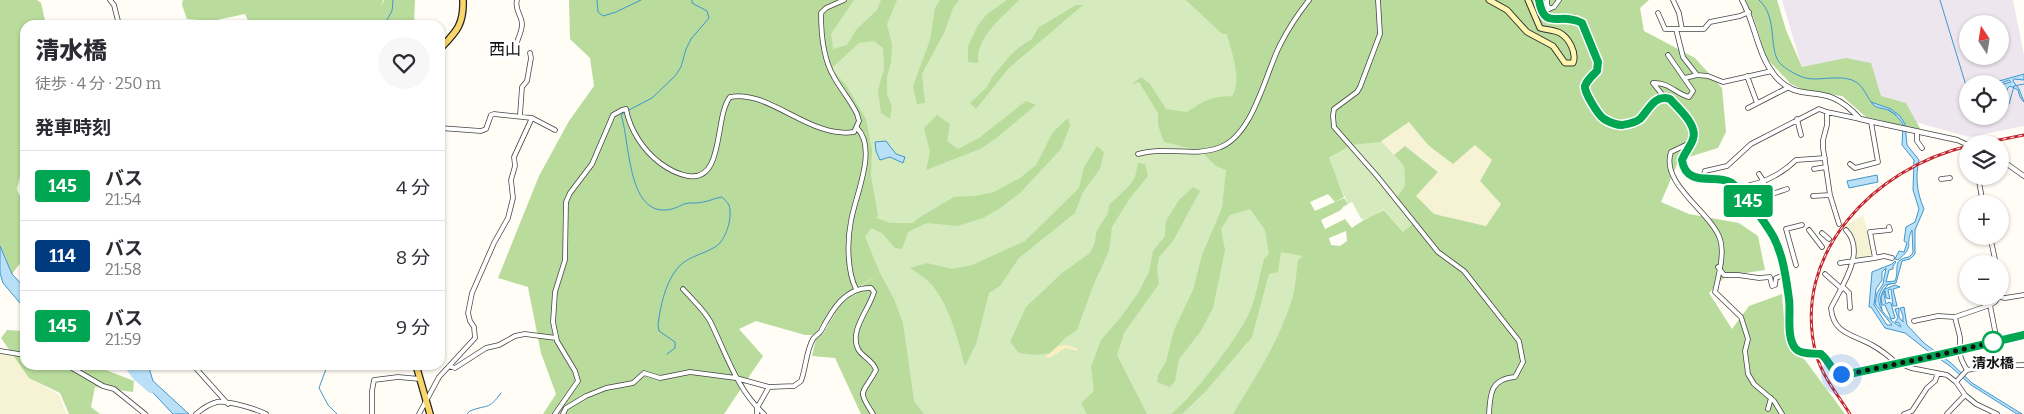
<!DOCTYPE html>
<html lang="ja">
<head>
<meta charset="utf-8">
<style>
	:root { --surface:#fff; --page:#f7f7f7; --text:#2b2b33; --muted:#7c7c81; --line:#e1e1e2 }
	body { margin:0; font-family:Bitter,"Noto Sans JP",serif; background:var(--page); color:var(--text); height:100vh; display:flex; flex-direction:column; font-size:19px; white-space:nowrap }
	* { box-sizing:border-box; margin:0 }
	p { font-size:16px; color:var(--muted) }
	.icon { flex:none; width:28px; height:28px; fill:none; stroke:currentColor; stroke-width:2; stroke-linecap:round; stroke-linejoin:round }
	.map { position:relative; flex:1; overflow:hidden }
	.side { position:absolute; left:20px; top:20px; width:425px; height:350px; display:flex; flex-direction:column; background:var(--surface); border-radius:15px; box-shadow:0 1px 4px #0004 }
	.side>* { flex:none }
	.badge { padding:0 10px; border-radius:4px; font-size:18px; line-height:32px }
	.needle { width:32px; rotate:348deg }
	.buttons { position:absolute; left:1959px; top:15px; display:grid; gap:10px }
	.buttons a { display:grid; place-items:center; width:50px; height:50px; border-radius:50%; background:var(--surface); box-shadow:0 1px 4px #0004; font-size:25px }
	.you { position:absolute; width:25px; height:25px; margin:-12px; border:4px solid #fff; border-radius:50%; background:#1a73e8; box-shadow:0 0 0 8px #1a73e833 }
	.map>.badge { position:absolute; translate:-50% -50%; box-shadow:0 0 0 2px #fff }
	h2 { padding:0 15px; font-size:19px; line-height:45px }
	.round { display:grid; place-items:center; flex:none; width:52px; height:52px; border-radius:26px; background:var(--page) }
	.overview { display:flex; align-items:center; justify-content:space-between; height:85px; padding:0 15px }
	h1 { font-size:24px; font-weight:800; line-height:38px }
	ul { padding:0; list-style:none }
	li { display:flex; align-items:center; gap:15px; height:70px; padding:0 15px; border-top:1px solid var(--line) }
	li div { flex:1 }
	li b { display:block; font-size:19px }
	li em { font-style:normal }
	li .badge { min-width:55px; font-weight:700; text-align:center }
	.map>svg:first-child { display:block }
	.industrial { fill:#eee6ef; fill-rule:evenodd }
	.farmland { fill:#f6f3d4 }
	.green { fill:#d5ebbd }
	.forest { fill:#b9dc9c; fill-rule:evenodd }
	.sand { fill:#fbeec1 }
	.water { fill:#b9e0f7; stroke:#3f96cf; fill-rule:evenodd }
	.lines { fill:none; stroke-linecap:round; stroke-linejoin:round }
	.stream { stroke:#3f96cf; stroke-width:1 }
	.river { stroke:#b9e0f7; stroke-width:8 }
	.minor-casing { stroke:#444; stroke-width:5.5 }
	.tertiary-casing { stroke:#444; stroke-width:6 }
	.secondary-casing { stroke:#333; stroke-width:7 }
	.primary-casing { stroke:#222; stroke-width:8 }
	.minor { stroke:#fff; stroke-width:4 }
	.tertiary { stroke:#fff; stroke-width:4.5 }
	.secondary { stroke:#fff6b0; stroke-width:5 }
	.primary { stroke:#f9d66b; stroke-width:5.5 }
	.rail-casing { stroke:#c4262e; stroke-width:3 }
	.rail { stroke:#fff; stroke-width:1; stroke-dasharray:4; stroke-linecap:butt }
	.line-casing { stroke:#fff; stroke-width:11 }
	.line { stroke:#00a651; stroke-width:8 }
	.walk { stroke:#111; stroke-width:5; stroke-dasharray:0 9 }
	.stop-dot { fill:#fff; stroke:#00a651; stroke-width:2.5 }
	.labels { text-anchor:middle; stroke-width:5; stroke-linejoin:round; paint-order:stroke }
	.stop-label { font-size:14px; font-weight:bold; fill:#111; stroke:#fff }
	.quarter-label { font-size:16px; fill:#111; stroke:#fff }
</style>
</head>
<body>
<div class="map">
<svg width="2024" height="414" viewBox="0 0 2024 414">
	<rect width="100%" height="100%" fill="#fffdf5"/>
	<path class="industrial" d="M1782,0H2013L2024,55V126L1969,137L1901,118L1838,93L1808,88ZM1968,24H2000V56H1968ZM1968,84H2000V116H1968Z"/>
	<path class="farmland" d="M1409,122L1427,144L1453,164L1475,145L1492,160L1480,181L1501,204L1486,226L1434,214L1415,196L1438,172L1405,146L1394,155L1380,142Z
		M1863,215L1875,258L1853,260L1856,246L1855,240L1845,226Z
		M0,353L13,354L32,379L59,395L67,414H0Z"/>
	<path class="green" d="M820,0H1216L1302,202L1310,276L1249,414H913L821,316Z
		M1381,141L1404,166L1405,186L1415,222L1404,233L1384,209L1374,216L1362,220L1352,202L1348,204L1328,159L1352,145Z"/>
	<path class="forest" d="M0,0H37L41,3L46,25H25V156L17,189L25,209V257L12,274L0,246Z
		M183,0H383L381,7L384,0H415L414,25H250L245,14L212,21L187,19L182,5Z
		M569,0H854L831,34L833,49L847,45L856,30L877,10L881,0H897L887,24L892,45L891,62L887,77V94L892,106L890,119L881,113L878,90L884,69L883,48L874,41L859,43L833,67V71L846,85L866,119L872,150L871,176L878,215L875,220L877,218L890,223H913L920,217L954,197L975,196L994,192L1020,178L1036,165L1053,132L1068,118L1070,126L1061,149L1020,193L999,209L983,218L958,226L927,223L908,232L902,249L895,248L882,233L871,228L865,237L880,273C849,293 835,302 815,335H805L756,321L739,329L763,356L724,414H543L556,394L541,353L528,287L498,278L539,176L569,121L594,86L590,58L570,39Z
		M940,0H959L953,8L945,31L922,74L925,103L917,104L913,86L930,40L935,8Z
		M1007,0H1019C1002,18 976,36 978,63L968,62V46L978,25L987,14Z
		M1186,0H1649L1640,8L1644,31L1695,58L1722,88L1726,132L1718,148L1679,160L1661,202L1689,214L1739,223L1758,236L1765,270L1726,276L1709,293L1732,329L1749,306L1782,294L1784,318L1792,352L1805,360L1845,414H1233C1255,378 1280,340 1292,299C1296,287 1296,273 1298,260L1303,256L1281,252L1278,272L1269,274L1252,337L1205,392L1182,414H1171C1190,401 1242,333 1250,311C1257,295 1259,276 1264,259L1269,254L1265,230L1250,209L1230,215L1221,229L1225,250L1213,308L1201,331L1179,359L1175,381L1170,387L1157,382L1158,375L1166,362L1174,330L1193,290L1202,255L1222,208L1226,170L1216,166L1201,151L1164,142L1158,125V113L1139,82L1131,85L1141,77L1150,84L1166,109L1187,112C1206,100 1209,97 1232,96C1243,80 1231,52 1227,34H1222ZM1409,122L1428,145L1453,164L1475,145L1492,160L1480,181L1501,204L1486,226L1434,214L1416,196L1438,172L1405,146L1394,155L1404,166L1405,186L1397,197L1415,222L1403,232L1384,210C1373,216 1362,220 1352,228L1345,219L1325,229L1321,220L1341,210L1343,207L1348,204L1344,198L1315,211L1310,202L1328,194L1335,202L1344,197L1329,158L1352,145L1380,142ZM1346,231L1347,241L1340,246L1331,245L1329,238Z
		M1745,0H1777L1786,30L1802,67L1846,58L1871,63L1881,96L1906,103L1921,130L1866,117L1842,96L1804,90L1791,84L1766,58L1754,19Z
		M1076,5H1083L1009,68L976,109L970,103L987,87L992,77L1010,56L1018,48L1032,39L1038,28Z
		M1026,101L1036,105L995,139L980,149L926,170L930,152L924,128L937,115L950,124L947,141L958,149L979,138Z
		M1097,146L1104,152L1100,169L1083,192L1075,213L1019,258L1000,286L989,293L976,344L965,366C958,339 948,299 926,279C921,275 915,272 910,268L927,263L952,269L972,265L1025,241L1079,188L1084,167Z
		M1138,163L1145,164L1148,176L1130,198L1112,227L1109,251L1093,286L1077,330L1065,338L1051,353L1035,355L1019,353L1010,342L1026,307L1062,273L1090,253L1095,242L1096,232L1108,213L1109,205L1130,185L1135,177Z
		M1193,187L1200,191L1173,241L1159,257L1157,269L1159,284L1124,333L1117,355L1147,414H1087L1081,403L1094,391L1091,367L1101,340L1121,317L1138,293L1149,272L1153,251L1165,236L1166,221L1179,200Z
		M880,273L894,299L903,323L914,401L924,414H861L835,358L812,356L816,339L823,334L844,299Z
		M7,330L25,331V365H93L134,381L133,392L95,387L91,407L100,414H69L60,393L29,378L1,338Z"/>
	<path class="sand" d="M1067,345L1078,349L1077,351L1066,348L1050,358L1045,357L1058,346Z"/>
	<path class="water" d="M2024,74V80L2014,79L2013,81L2019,89L2024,102L2020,97L2018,90L2010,86L2007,89L2006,102H2003L2000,95V85L2011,82L2009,80L1999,84V81Z
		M1871,102L1891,109L1900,116L1905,124L1907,145L1919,160C1915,177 1917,193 1924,209L1915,230V254L1910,259L1902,261L1896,283L1885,285C1870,302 1885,318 1901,327L1899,323L1895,322L1898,318L1895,309L1899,308V317L1903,322V316L1900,308L1904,307L1907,325L1924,343L1951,363L1972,383L2022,414H2017L1971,385L1950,366L1928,351L1905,333L1885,328L1871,307H1869L1872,272L1892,264L1895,261L1896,262L1893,266V269L1889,270L1886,282L1895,281C1900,269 1891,260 1909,257L1913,253L1912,230C1904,246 1916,245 1898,260L1895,259L1899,251L1904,252L1907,243L1904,241L1906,227L1915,222L1919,209L1913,190L1914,160L1902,145L1903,124C1899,119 1896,114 1890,111C1883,107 1876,110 1871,102ZM1886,268L1883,284L1877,293L1875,304L1892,325H1887L1874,305L1876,289L1882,280V272Z
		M2000,110L2002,116L1982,122L1976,120L1975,116H2000Z
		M886,141L896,154L905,157L903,163L890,157L880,160L876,151L875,142Z
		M1877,175L1878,182L1849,188L1847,181Z
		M0,246L12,274L25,288V309L3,283L0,273Z
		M1895,285L1900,287L1893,289L1897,306H1893L1891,289L1888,290L1890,299L1886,298L1885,291L1884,294L1886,304L1889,302L1891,303L1895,318L1891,319L1885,305H1882L1881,297L1885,289Z
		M127,365H145L149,368L153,381L189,414H173Z"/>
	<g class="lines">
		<path class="stream" d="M597,0L598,12L603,16L616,12L641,0
			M1759,0C1780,18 1766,54 1783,66C1792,73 1803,79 1814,79C1827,79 1845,75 1856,82C1863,86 1867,97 1872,103
			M1940,0L1968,92
			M384,25L392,11L393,0
			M2000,106L2009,104L2014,86L2024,84
			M629,110L652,98L675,76L681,67L686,49L691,39L709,18L707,11L692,3V0
			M1889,110L1896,115
			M625,112L621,115C630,140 627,213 666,210C674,209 678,207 684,204C690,202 697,204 703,202C710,201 715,198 722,197C725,200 727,202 729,205C733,217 726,241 715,247C702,255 685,257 676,270C665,285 660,307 658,325L659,331L675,342V348L667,354
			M1882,310C1879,297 1880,292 1890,283
			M329,365L326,369L319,388L328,405L337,414
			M467,414L470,411C487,404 488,411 501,393"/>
		<path class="river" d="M128,365L137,377L151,389"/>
		<g class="minor-casing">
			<path id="minor" d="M110,0L114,5L119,25
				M1378,0L1380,34L1360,87L1357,92L1334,109L1333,116L1334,127L1377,176L1438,252L1464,271L1519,341L1523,362L1515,377C1491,379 1490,393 1489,414
				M1547,0V4L1549,9L1554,7L1559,0
				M1673,0L1679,13L1682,29
				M1658,13L1665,29H1704L1710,22L1740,16L1749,12
				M1676,29L1683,57L1697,75
				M516,53C514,42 522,35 522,24C522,16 514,9 517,0
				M1747,76L1757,103
				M1685,78L1697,75L1708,76L1723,82L1772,71
				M1665,98L1653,83C1669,82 1676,94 1689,97L1693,91L1668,55
				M1748,108L1789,87
				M520,115L522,87L527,81L531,58L530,53
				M1797,119L1801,135
				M440,128L481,131L486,129L491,115L494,114L532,118L555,130
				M1917,132V141L1922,148
				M1957,140L1968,145
				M1692,142L1671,152C1660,184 1711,212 1720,239C1725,253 1718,278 1715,292L1741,317L1748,339L1745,351L1748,374L1754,384L1774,401L1782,414
				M1138,154C1164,146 1193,157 1218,148C1253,137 1265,74 1280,45C1288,29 1298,14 1309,0
				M2000,159L2024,176
				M1850,164L1855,168L1878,162L1871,122
				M1814,169L1826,167
				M1759,174L1764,182
				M1978,176L1983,204
				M1702,179L1705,171L1727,166L1751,144L1819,109L1827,112
				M1941,179L1950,178
				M1758,184L1763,197L1787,189
				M1813,196L1830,195
				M1750,203L1748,189L1750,185C1766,182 1784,172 1796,160L1825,158
				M1839,224L1830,195L1823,148V140L1827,125V112L1860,119
				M1809,230L1822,247
				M1846,230C1867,252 1841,287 1831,308C1833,334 1853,334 1872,345C1881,350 1890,357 1897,364
				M1822,233L1829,239
				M1990,236L1996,264
				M1875,258L1884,256L1892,258
				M1840,263L1875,258L1870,232L1890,230L1889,227
				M1796,265L1786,229L1802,225
				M1718,267L1724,275H1738L1759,278L1770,277L1772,286L1775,285L1776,278L1784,275
				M1825,274L1842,289
				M1843,287L1849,293L1850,308
				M683,289C692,299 704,310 710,321C726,353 737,390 764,414
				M856,289C847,271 847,241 851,221C855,196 878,149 857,128
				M2000,297L2005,298L2024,295
				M1990,305L1997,341
				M1955,317C1956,323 1959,331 1960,338C1960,354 1958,355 1967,370L1991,366L2024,365
				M1914,321L1938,316L1955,317L1990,305L1995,302L1999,296
				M0,351L25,355
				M1905,362L1906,366L1911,368L1947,375L1956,382L1965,395L1976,404L1997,414
				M67,365L103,386L114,389L145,414
				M193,365L228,404
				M449,366L455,368L486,348L499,345L515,336L525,334L556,338
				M1956,382L1967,370
				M1768,409L1771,398
				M196,414C202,409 209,404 217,402C226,400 257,409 266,414
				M372,414V391L374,380L398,377L420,379
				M419,414L439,377L475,338L474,327L470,321L468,313L472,293L494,243L508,218L513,198L511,180L515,166L514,157L532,118
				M555,414L578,381L575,371L557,341L553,322L555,292L565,260L566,202L570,193L592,164L613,115L622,110L626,109C630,130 643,150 660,163C668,169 677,174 688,176C725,182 714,117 730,97C769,89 810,139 854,132L859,121L857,114C851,101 841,90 834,77C823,59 821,34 821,13L826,8L844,0
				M563,414L566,408L586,396L606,388L633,383L644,373L660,378L690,372L736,378L769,387L794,386L801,381C806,368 806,351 813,339C815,336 819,334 821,331C832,310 845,287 871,288L874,292C869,310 849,330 858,349C862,357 873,360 876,370C863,395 856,388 873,414
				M757,414V408L769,387
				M1904,414L1912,411L1927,388L1935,381L1938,373
				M1947,414L1965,395"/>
		</g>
		<g class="tertiary-casing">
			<path id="tertiary" d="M1742,0C1756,25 1757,55 1776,77C1796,99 1811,89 1833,98C1843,102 1852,110 1860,119L1957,140"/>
		</g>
		<g class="secondary-casing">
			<path id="secondary" d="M1489,0L1507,10L1527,32L1553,46L1565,63H1573C1577,53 1569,38 1560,33C1555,30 1546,30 1540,28L1528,0
				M1539,0C1540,6 1540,15 1546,18C1554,22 1565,16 1574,18C1587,22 1598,58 1597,71C1593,75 1587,80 1585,86C1584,92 1598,115 1604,119C1609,122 1616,125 1622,125C1628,124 1635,123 1640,119C1649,110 1654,94 1669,99L1690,123L1694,133V138L1682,160C1686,188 1715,174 1729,182C1741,188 1762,219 1770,231C1783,250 1788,286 1790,308C1790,320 1788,336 1794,346C1800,357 1813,350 1822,355C1828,359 1830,368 1836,372L1849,374L1943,354L2024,335"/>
		</g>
		<g class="primary-casing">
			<path id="primary" d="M440,49C456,32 464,25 463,0
				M416,365L430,414"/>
		</g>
		<use href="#minor" class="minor"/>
		<use href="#tertiary" class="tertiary"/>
		<use href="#secondary" class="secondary"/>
		<use href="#primary" class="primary"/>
		<g class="rail-casing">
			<path id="rail" d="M1979,144L2024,135
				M1850,414C1838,395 1822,376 1816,354C1790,253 1875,168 1968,146"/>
		</g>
		<use href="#rail" class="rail"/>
	</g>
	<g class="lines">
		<g class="line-casing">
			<path id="line" d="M1539,0C1544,32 1560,11 1582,23L1598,62L1597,71C1593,75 1587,80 1585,86C1584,92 1598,115 1604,119C1609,122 1616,125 1622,125C1628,124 1635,123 1640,119C1649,110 1654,94 1670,99C1678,108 1698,125 1693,139C1691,146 1685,152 1682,160C1686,188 1716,174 1730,182C1741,188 1766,224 1773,236C1783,254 1786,278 1789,299C1791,313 1786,336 1795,348C1801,355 1812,353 1821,354C1834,365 1828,374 1849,374L1943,354L2024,335"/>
		</g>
		<use href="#line" class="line"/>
		<path class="walk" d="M1841,374H1849L1943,354L1993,342"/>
	</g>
	<circle class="stop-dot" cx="1993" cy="342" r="10"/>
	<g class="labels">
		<g class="stop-label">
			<text x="1993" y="368">清水橋</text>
		</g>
		<g class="quarter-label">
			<text x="505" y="55">西山</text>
		</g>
	</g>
</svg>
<div class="buttons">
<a><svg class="needle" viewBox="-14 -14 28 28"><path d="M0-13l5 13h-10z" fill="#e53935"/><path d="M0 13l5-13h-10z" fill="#7c7c81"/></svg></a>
<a><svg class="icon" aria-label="locate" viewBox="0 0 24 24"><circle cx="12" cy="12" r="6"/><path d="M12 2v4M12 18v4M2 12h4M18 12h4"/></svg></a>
<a><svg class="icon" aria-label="layers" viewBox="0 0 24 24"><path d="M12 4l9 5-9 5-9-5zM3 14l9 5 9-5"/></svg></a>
<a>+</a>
<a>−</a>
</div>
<div class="you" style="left:1841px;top:374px"></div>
<b class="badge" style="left:1748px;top:201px;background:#00a651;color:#fff">145</b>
<section class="side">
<div class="overview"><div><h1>清水橋</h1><p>徒歩 · 4 分 · 250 m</p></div><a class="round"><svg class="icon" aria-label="heart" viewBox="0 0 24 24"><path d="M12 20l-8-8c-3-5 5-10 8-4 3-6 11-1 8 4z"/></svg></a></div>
<h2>発車時刻</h2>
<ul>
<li><span class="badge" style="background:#00a651;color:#fff">145</span><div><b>バス</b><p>21:54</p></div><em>4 分</em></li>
<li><span class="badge" style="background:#003b80;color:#fff">114</span><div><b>バス</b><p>21:58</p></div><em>8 分</em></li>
<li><span class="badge" style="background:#00a651;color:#fff">145</span><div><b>バス</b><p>21:59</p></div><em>9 分</em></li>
</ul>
</section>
</div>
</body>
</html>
